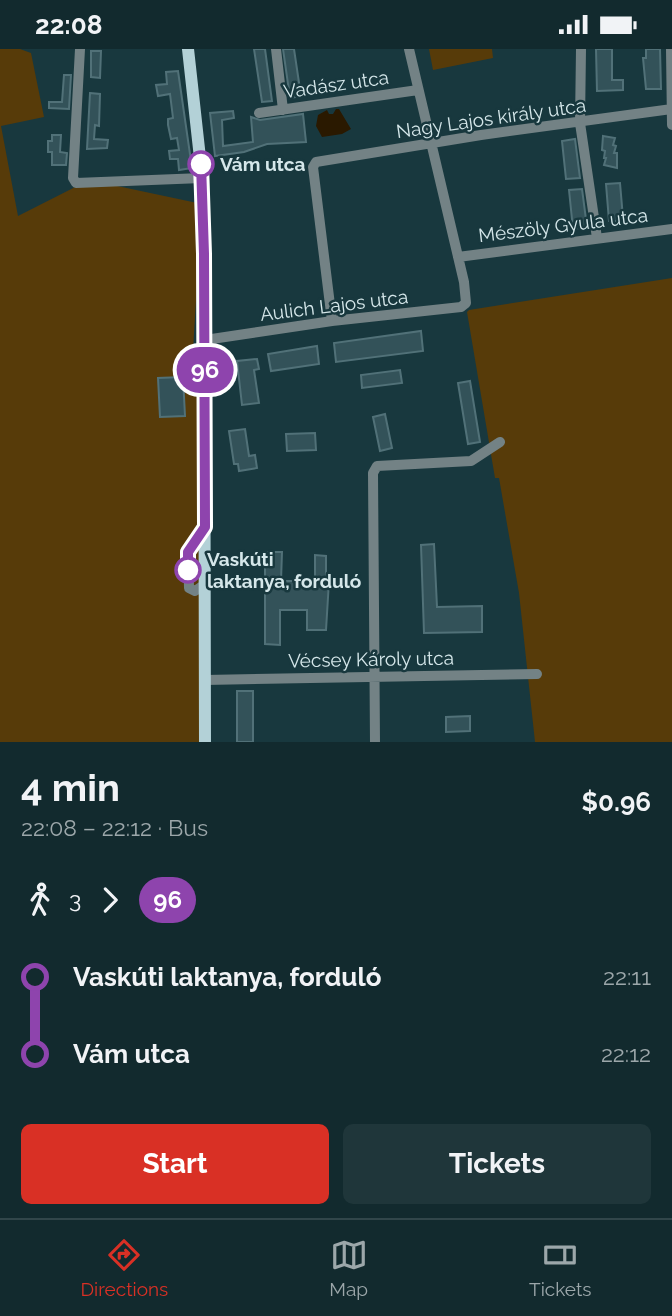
<!DOCTYPE html>
<html lang="en">
<head>
<meta charset="utf-8">
<style>
	:root { --surface:#122a2e; --page:#1f363a; --text:#f1f3f6; --muted:#9ca7aa; --line:#31464a; --accent:#d93025 }
	body { margin:0; font-family:Raleway,sans-serif; background:var(--page); color:var(--text); height:100vh; display:flex; flex-direction:column; font-size:26px; white-space:nowrap }
	* { box-sizing:border-box; margin:0 }
	p { font-size:23px; color:var(--muted) }
	.icon { flex:none; width:38px; height:38px; fill:none; stroke:currentColor; stroke-width:2; stroke-linecap:round; stroke-linejoin:round }
	.map { position:relative; height:693px; overflow:hidden }
	.panel { display:flex; flex-direction:column; background:var(--surface); flex:1 }
	.panel>* { flex:none }
	.badge { padding:0 14px; border-radius:23px; font-size:24px; line-height:46px }
	.map>.badge { position:absolute; translate:-50% -50%; box-shadow:0 0 0 4px #fff }
	.legs { display:flex; align-items:center; gap:10px; height:77px; padding:0 21px; font-size:23px }
	.legs p { margin-inline-start:auto }
	.headline { display:flex; align-items:center; justify-content:space-between; height:119px; padding:0 21px }
	h1 { font-size:38px; font-weight:700; line-height:52px }
	.button { display:flex; gap:14px; margin-top:auto; padding:14px 21px }
	.button a { flex:1; height:80px; border-radius:10px; background:var(--accent); color:#fff; font-size:28px; font-weight:700; line-height:80px; text-align:center }
	.button a+a { background:var(--page); color:var(--text) }
	ul { padding:0 21px; list-style:none }
	li { display:flex; align-items:center; gap:24px; height:77px; font-size:26px }
	li i { display:grid; place-items:center; width:10px; height:100%; margin:0 9px; background:currentColor }
	li i::after { content:''; width:18px; height:18px; margin:-9px; border:5px solid; border-radius:50%; background:var(--surface) }
	li p { margin-inline-start:auto }
	li:first-child i { background:linear-gradient(#0000 50%,currentColor 0) }
	li:last-child i { background:linear-gradient(currentColor 50%,#0000 0) }
	.status { display:flex; justify-content:space-between; align-items:center; height:49px; padding:0 35px; background:var(--surface); direction:ltr }
	.status svg { height:19px; fill:currentColor }
	.dock { display:flex; justify-content:space-around; align-items:center; height:98px; border-top:2px solid var(--line); background:var(--surface); font-size:19px; color:var(--muted) }
	.dock a { display:grid; justify-items:center; gap:4px }
	.dock .selected { color:var(--accent) }
	.map>svg:first-child { display:block }
	.green { fill:#573b09 }
	.water { fill:#2a1900 }
	.building { fill:#335259; stroke:#517178; stroke-width:2 }
	.lines { fill:none; stroke-linecap:round; stroke-linejoin:round }
	.minor { stroke:#738285; stroke-width:10 }
	.major { stroke:#b3d1d7; stroke-width:12 }
	.line-1-casing { stroke:#fff; stroke-width:16 }
	.line-1 { stroke:#8e44ad; stroke-width:10 }
	.stop-1-dot { fill:#fff; stroke:#8e44ad; stroke-width:3.5 }
	.labels { text-anchor:middle; stroke-width:5; stroke-linejoin:round; paint-order:stroke }
	.street-label { font-size:19px; fill:#d5e7ea; stroke:#18383e }
	.stop-label { font-size:19px; font-weight:bold; fill:#d5e7ea; stroke:#18383e; text-anchor:start }
</style>
</head>
<body>
<div class="status"><b>22:08</b><svg viewBox="0 0 49 12"><path d="M0 12V9h3v3zM5 12V6h3v6zM10 12V3h3v9zM15 12V0h3v12zM26 1h20v11H26zM47 4h2v5h-2z"/></svg></div>
<div class="map">
<svg width="672" height="693" viewBox="0 0 672 693">
	<rect width="100%" height="100%" fill="#18383e"/>
	<path class="green" d="M0,0H20L31,4L44,68L1,77L18,167L89,131L202,155L193,301H200L203,693H0Z
		M429,0H492L493,9L433,21Z
		M672,229V693H535L519,544L499,429H495L467,263L469,261Z"/>
	<path class="water" d="M336,60H339L351,80L342,85L322,88L316,77L318,66L327,61L329,65H333Z"/>
	<path class="building" d="M254,0H265L272,52L262,53Z
		M283,0H294L301,47L290,49Z
		M596,0H612V31H623V41L597,42Z
		M646,0H660L661,40H646L643,9H646Z
		M91,2H101L100,29L91,28Z
		M178,22L192,119L179,121L178,110H170L169,102L179,101L177,89L171,90L168,76V70L173,69L170,45L158,47L156,36L167,35L166,23Z
		M64,26H71L69,60L49,59V53H62Z
		M90,44L100,45L99,77L95,76L94,90L108,91L107,99L87,100Z
		M233,62L234,69L222,71L223,97L253,93L251,68L260,71L303,65L306,93L267,95L244,103L215,107L210,64Z
		M52,86H61L60,103L67,104L66,116H52V103H48V92H52Z
		M603,87L615,89L613,96L616,97L614,104H617V119L604,116L606,109H604L605,102L602,101Z
		M575,90L580,129L566,130L562,92Z
		M620,134L623,169L621,172H609L606,135Z
		M582,140L587,178L573,180L569,141Z
		M421,282L423,302L336,313L334,294Z
		M317,297L319,315L271,322L268,305Z
		M257,310L259,320L254,321L259,354L242,356L237,312Z
		M400,321L402,334L362,339L361,326Z
		M183,328L185,367L160,368L158,329Z
		M470,332L480,393L468,395L458,334Z
		M385,365L392,399L380,402L373,368Z
		M245,380L249,407L255,406L257,419L239,422L238,415H234L229,382Z
		M315,384L316,401L287,402L286,385Z
		M434,495L437,558L482,557V583L424,584L421,496Z
		M265,503H282L281,532H315V506L326,507V532H329L326,581H307V561H280V596L265,595Z
		M237,642H253V693H237Z
		M470,667V682L446,683V668Z"/>
	<g class="lines">
		<path class="minor" d="M80,0L73,129L76,134L202,129
			M276,0L283,61
			M581,0L580,74L597,189
			M671,0L672,76
			M259,64L418,41
			M458,208L672,180
			M332,272L313,118L316,113L481,86L672,60
			M205,291L332,272L461,258L466,254L464,233L409,0
			M205,478L188,503L189,539L195,542L205,535
			M205,631L537,625
			M375,693L373,424L377,417L471,412L500,393"/>
		<path class="major" d="M188,0L201,118L204,205L205,693"/>
	</g>
	<g class="lines">
		<g class="line-1-casing">
			<path id="line-1" d="M188,521V503L205,478L204,205L201,115"/>
		</g>
		<use href="#line-1" class="line-1"/>
	</g>
	<g class="stop-1-dot">
		<circle cx="201" cy="115" r="12"/>
		<circle cx="188" cy="521" r="12"/>
	</g>
	<g class="labels">
		<g class="street-label">
			<text transform="translate(336 35) rotate(-8)" y="7">Vadász utca</text>
			<text transform="translate(491 69) rotate(-8)" y="7">Nagy Lajos király utca</text>
			<text transform="translate(563 176) rotate(-7)" y="7">Mészöly Gyula utca</text>
			<text transform="translate(334 256) rotate(-7)" y="7">Aulich Lajos utca</text>
			<text transform="translate(371 610) rotate(-1)" y="7">Vécsey Károly utca</text>
		</g>
		<g class="stop-label">
			<text x="220" y="122">Vám utca</text>
			<text x="207" y="517">Vaskúti<tspan x="207" dy="22">laktanya, forduló</tspan></text>
		</g>
	</g>
</svg>
<b class="badge" style="left:205px;top:321px;background:#8e44ad;color:#fff">96</b>
</div>
<section class="panel">
<div class="headline"><div><h1>4 min</h1><p>22:08 – 22:12 · Bus</p></div><b>$0.96</b></div>
<div class="legs"><svg class="icon" aria-label="walk" viewBox="0 0 24 24"><circle cx="13" cy="4" r="2"/><path d="M13 8l-2 6 4 7M11 14l-3 7M7 12l3-4h3l4 4"/></svg>3<svg class="icon" aria-label="forward" viewBox="0 0 24 24"><path d="M9 5l7 7-7 7"/></svg><b class="badge" style="background:#8e44ad;color:#fff">96</b></div>
<ul>
<li><i style="color:#8e44ad"></i><b>Vaskúti laktanya, forduló</b><p>22:11</p></li>
<li><i style="color:#8e44ad"></i><b>Vám utca</b><p>22:12</p></li>
</ul>
<div class="button"><a>Start</a><a>Tickets</a></div>
</section>
<nav class="dock">
<a class="selected"><svg class="icon" aria-label="directions" viewBox="0 0 24 24"><path d="M12 3l9 9-9 9-9-9zM9 14v-3h6M13 9l2 2-2 2"/></svg>Directions</a>
<a><svg class="icon" aria-label="map" viewBox="0 0 24 24"><path d="M3 6l6-2 6 2 6-2v14l-6 2-6-2-6 2zM9 4v14M15 6v14"/></svg>Map</a>
<a><svg class="icon" aria-label="tickets" viewBox="0 0 24 24"><path d="M3 7h18v10H3zM15 7v10"/></svg>Tickets</a>
</nav>
</body>
</html>
